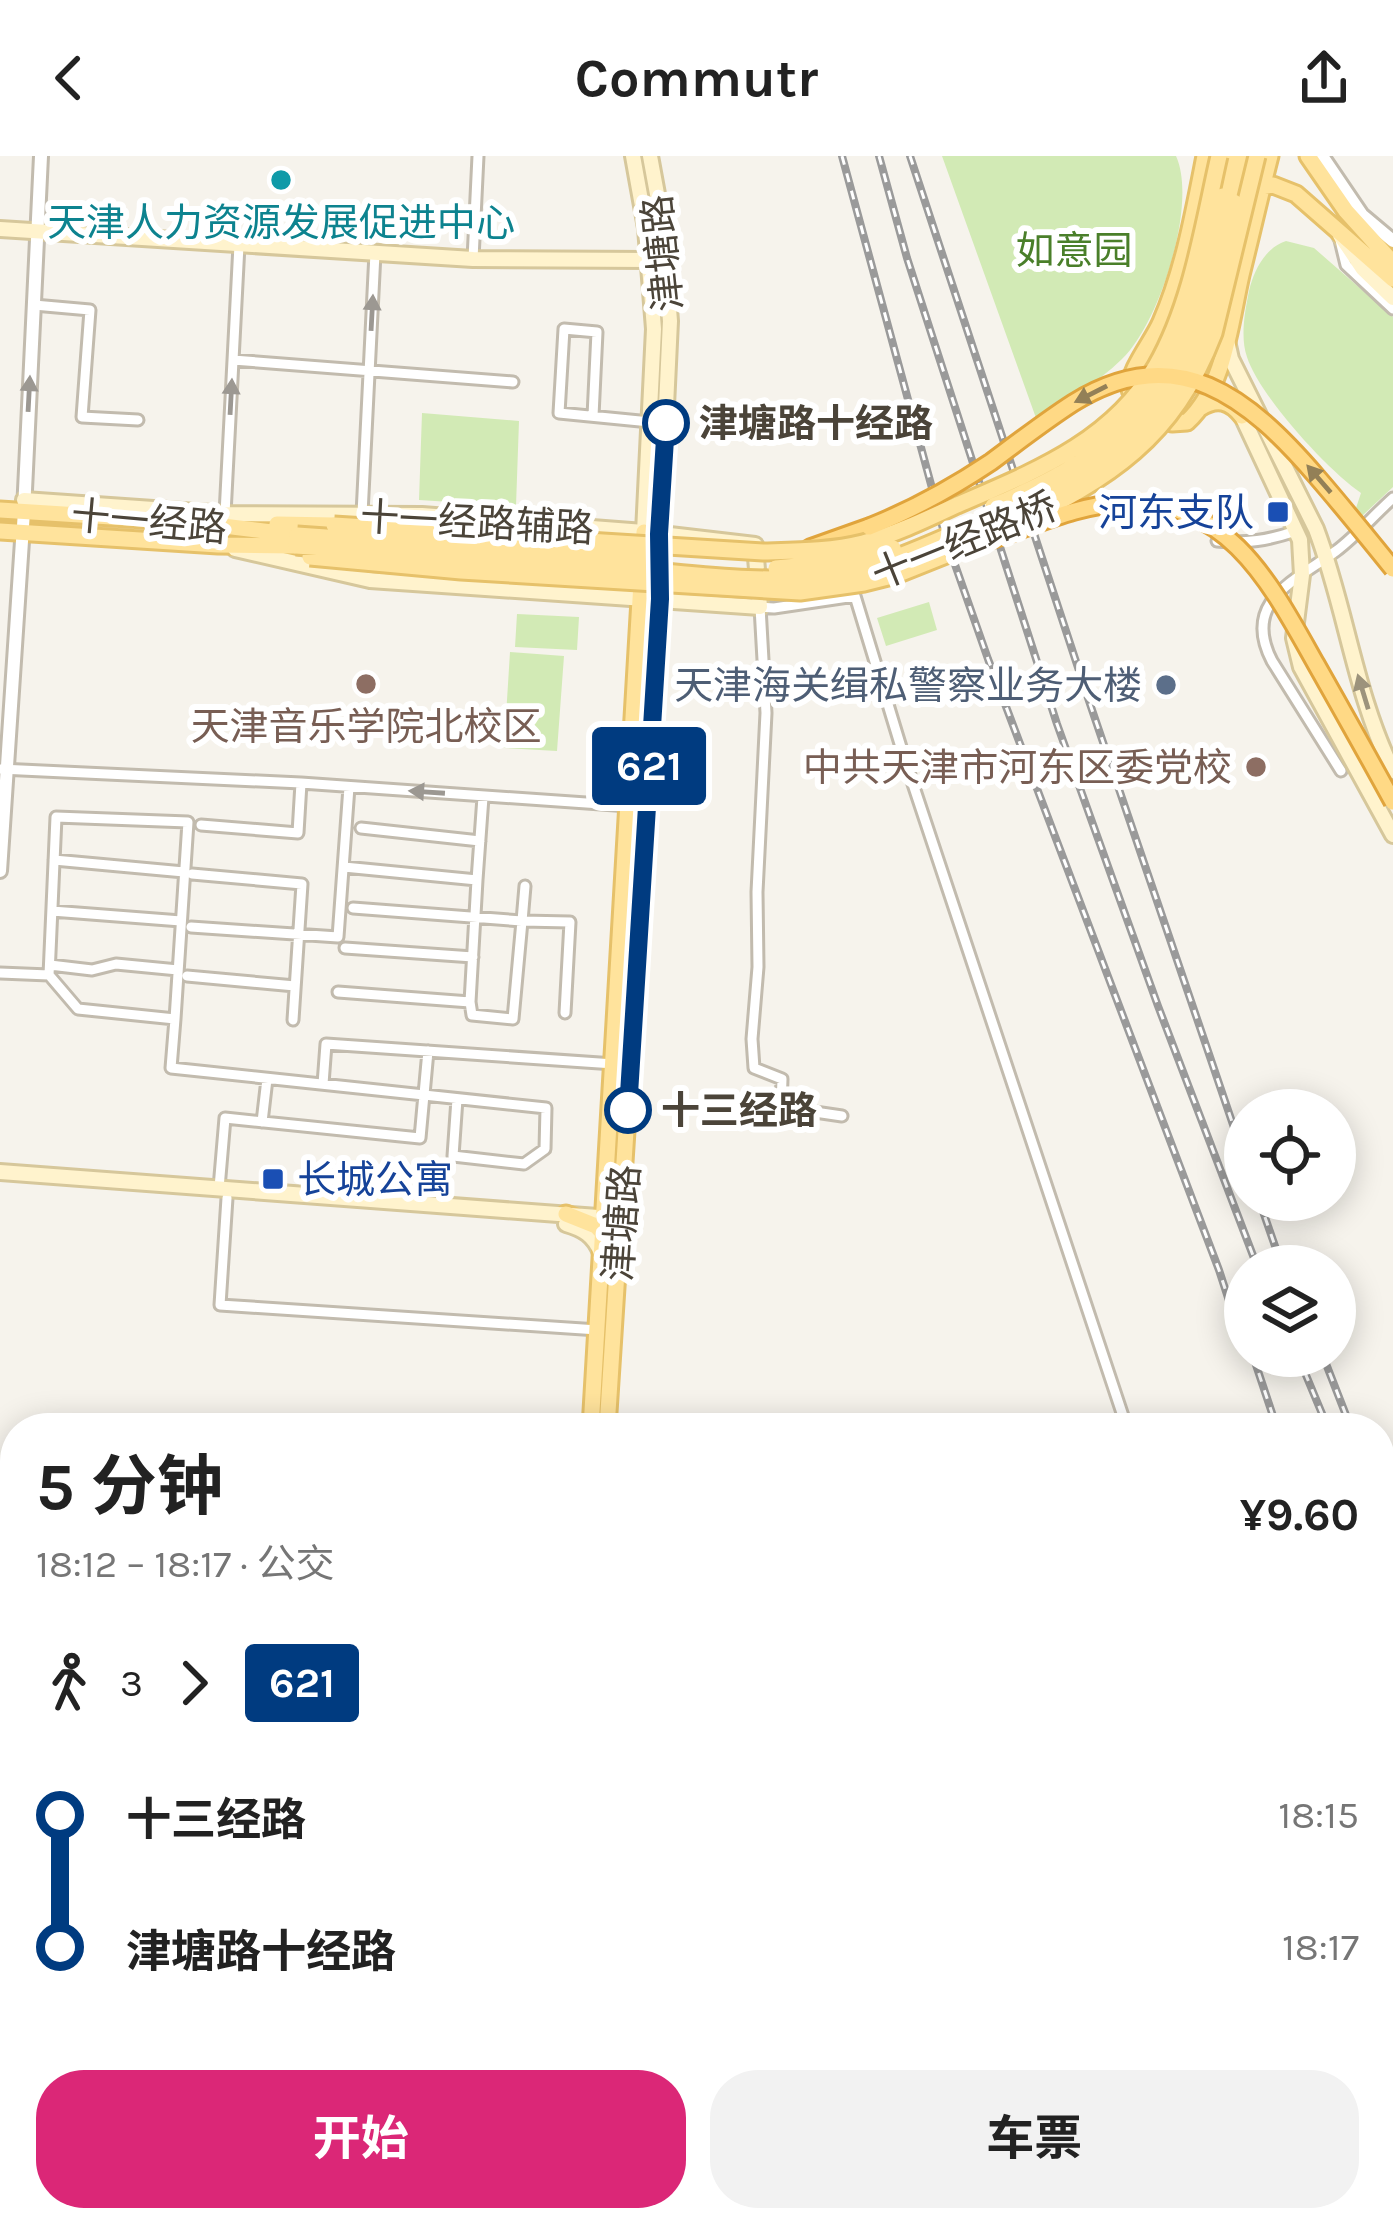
<!DOCTYPE html>
<html lang="zh">
<head>
<meta charset="utf-8">
<style>
	:root { --surface:#fff; --page:#f2f2f2; --text:#222; --muted:#767676; --accent:#db2777 }
	body { margin:0; font-family:Karla,"Noto Sans SC",sans-serif; background:var(--page); color:var(--text); height:100vh; display:flex; flex-direction:column; font-size:45px; white-space:nowrap }
	* { box-sizing:border-box; margin:0 }
	p { font-size:39px; color:var(--muted) }
	.icon { flex:none; width:66px; height:66px; fill:none; stroke:currentColor; stroke-width:2; stroke-linecap:round; stroke-linejoin:round }
	.map { position:relative; flex:1; overflow:hidden }
	.side { position:absolute; left:0px; top:1257px; width:1395px; height:819px; display:flex; flex-direction:column; background:var(--surface); border-radius:48px 48px 0 0; box-shadow:0 6px 30px #0003 }
	.side>* { flex:none }
	.badge { padding:0 24px; border-radius:9px; font-size:42px; line-height:78px }
	.fabs { position:absolute; left:1224px; top:933px; display:grid; gap:24px }
	.fabs a { display:grid; place-items:center; width:132px; height:132px; border-radius:50%; background:var(--surface); box-shadow:0 6px 30px #0003; font-size:60px }
	.map>.badge { position:absolute; translate:-50% -50%; box-shadow:0 0 0 6px #fff }
	.legs { display:flex; align-items:center; gap:18px; height:132px; padding:0 36px; font-size:39px }
	.legs p { margin-inline-start:auto }
	.head { display:flex; align-items:center; justify-content:space-between; height:204px; padding:0 36px }
	h1 { font-size:66px; font-weight:700; line-height:90px }
	.primary-button { display:flex; gap:24px; margin-top:auto; padding:24px 36px }
	.primary-button a { flex:1; height:138px; border-radius:48px; background:var(--accent); color:#fff; font-size:48px; font-weight:700; line-height:138px; text-align:center }
	.primary-button a+a { background:var(--page); color:var(--text) }
	ul { padding:0 36px; list-style:none }
	li { display:flex; align-items:center; gap:42px; height:132px; font-size:45px }
	li i { display:grid; place-items:center; width:18px; height:100%; margin:0 15px; background:currentColor }
	li i::after { content:''; width:30px; height:30px; margin:-15px; border:9px solid; border-radius:50%; background:var(--surface) }
	li p { margin-inline-start:auto }
	li:first-child i { background:linear-gradient(#0000 50%,currentColor 0) }
	li:last-child i { background:linear-gradient(currentColor 50%,#0000 0) }
	header { display:flex; justify-content:space-between; align-items:center; height:156px; padding:0 36px; background:var(--surface); font-size:54px; font-weight:700 }
	.map>svg:first-child { display:block }
	.green { fill:#d2eab5 }
	.lines { fill:none; stroke-linecap:round; stroke-linejoin:round }
	.secondary-tunnel { stroke:#d4d0c8; stroke-width:14; stroke-dasharray:14 7; stroke-linecap:butt }
	.minor-casing { stroke:#c2bbae; stroke-width:15 }
	.tertiary-casing { stroke:#c2bbae; stroke-width:18 }
	.secondary-casing { stroke:#d6c79b; stroke-width:20 }
	.primary-casing { stroke:#e6c16a; stroke-width:21 }
	.trunk-casing { stroke:#e0a43c; stroke-width:21 }
	.minor { stroke:#fff; stroke-width:9 }
	.tertiary { stroke:#fff; stroke-width:12 }
	.secondary { stroke:#fff3cd; stroke-width:14 }
	.primary { stroke:#ffe39c; stroke-width:15 }
	.trunk { stroke:#ffd985; stroke-width:15 }
	.rail-casing { stroke:#9a9a9a; stroke-width:8 }
	.rail { stroke:#fff; stroke-width:3; stroke-dasharray:9; stroke-linecap:butt }
	.primary-bridge-casing { stroke:#e6c16a; stroke-width:21; stroke-linecap:butt }
	.trunk-bridge-casing { stroke:#e0a43c; stroke-width:21; stroke-linecap:butt }
	.primary-bridge { stroke:#ffe39c; stroke-width:15 }
	.trunk-bridge { stroke:#ffd985; stroke-width:15 }
	.oneway { fill:#9c9892 }
	.oneway2 { fill:#938057 }
	.oneway3 { fill:#9c937c }
	.line-1-casing { stroke:#fff; stroke-width:27 }
	.line-1 { stroke:#003b80; stroke-width:18 }
	.culture-dot { fill:#0f9aa8; stroke:#fff; stroke-width:4.5 }
	.stop-1-dot { fill:#fff; stroke:#003b80; stroke-width:6 }
	.transit-dot { fill:#1a4fb4; stroke:#fff; stroke-width:4.5 }
	.education-dot { fill:#8d6e63; stroke:#fff; stroke-width:4.5 }
	.service-dot { fill:#5c6f8a; stroke:#fff; stroke-width:4.5 }
	.labels { text-anchor:middle; stroke-width:12; stroke-linejoin:round; paint-order:stroke }
	.culture-label { font-size:39px; fill:#0d838f; stroke:#fff }
	.park-label { font-size:39px; fill:#4a7f2a; stroke:#fff }
	.street-label { font-size:39px; fill:#4b4439; stroke:#fff }
	.stop-label { font-size:39px; font-weight:bold; fill:#4b4439; stroke:#fff; text-anchor:start }
	.transit-label { font-size:39px; fill:#164399; stroke:#fff; text-anchor:end }
	.service-label { font-size:39px; fill:#4e5e75; stroke:#fff; text-anchor:end }
	.education-label { font-size:39px; fill:#785e54; stroke:#fff }
</style>
</head>
<body>
<header><svg class="icon" aria-label="back" viewBox="0 0 24 24"><path d="M15 5l-7 7 7 7"/></svg>Commutr<svg class="icon" aria-label="share" viewBox="0 0 24 24"><path d="M12 15V3M7 8l5-5 5 5M5 13v7h14v-7"/></svg></header>
<div class="map">
<svg width="1393" height="2074" viewBox="0 0 1393 2074">
	<rect width="100%" height="100%" fill="#f6f3ec"/>
	<path class="green" d="M942,0H1176C1198,48 1159,168 1122,203C1097,228 1065,244 1036,262Z
		M1286,85L1314,92L1393,161V331L1362,360L1356,352L1361,337C1327,314 1259,239 1247,201C1240,181 1245,155 1249,135C1254,114 1265,92 1286,85Z
		M422,257L519,265L516,350L419,344Z
		M929,446L937,474L886,490L877,462Z
		M517,458L579,461L577,494L515,491Z
		M510,496L564,500L557,595L504,592Z
		M722,2061H814L813,2074H721Z
		M1161,2061H1258L1241,2074H1148L1146,2072Z"/>
	<g class="lines">
		<path class="secondary-tunnel" d="M1375,2074L1393,2061"/>
		<g class="minor-casing">
			<path id="minor" d="M1339,80L1346,109L1393,153
				M473,103L478,0
				M34,149L90,154L82,261L138,264
				M233,204L513,226
				M593,260L597,176L564,173L559,257L650,266
				M225,358L239,89
				M362,358L375,97
				M1217,385C1246,388 1269,384 1296,375
				M0,613L301,627L629,650
				M1341,615L1272,505C1241,445 1295,425 1336,395C1356,380 1374,359 1393,342
				M56,661L188,666L175,863L78,853L49,819Z
				M201,669L298,677L301,627
				M361,672L480,685
				M54,704L184,716
				M192,718L302,728L293,864
				M477,724L483,641
				M525,730L522,765L570,766L565,857
				M353,752L522,765L513,863L472,859L470,846
				M52,755L181,765
				M191,771L338,781L349,631
				M345,792L473,801
				M50,809L92,814L116,808L178,814
				M0,817L49,819
				M187,820L295,830
				M338,836L470,846L477,724L344,711
				M175,863L171,912L424,939L546,952L545,993L524,1008L453,1000L457,943
				M323,928L326,888L614,908
				M842,960L781,951L782,923L754,912L752,883L758,811L757,736L766,557L760,451L774,452L855,440L904,601L1127,1272
				M262,966L267,923
				M219,1032L225,962L420,982L428,895
				M227,1042L220,1149L598,1174
				M0,1364H15
				M0,1639L15,1640
				M1380,1779L1393,1820
				M0,1893L15,1895
				M0,1958L15,1959
				M0,2027L15,2029"/>
		</g>
		<g class="tertiary-casing">
			<path id="tertiary" d="M1322,0L1362,59L1393,85
				M0,715L24,355L41,0
				M0,1755L15,1756"/>
		</g>
		<g class="secondary-casing">
			<path id="secondary" d="M633,0L646,72L654,173L644,376
				M650,0L662,65L670,165L660,378
				M0,73L473,103L650,104
				M1340,79L1363,113L1393,142
				M1227,185L1231,203L1316,373C1346,452 1355,539 1393,615
				M1242,260L1300,384L1302,419L1294,482L1301,511L1393,679
				M24,344L225,358L422,359L644,376L755,389L760,451L370,424L235,393
				M0,1016L611,1062
				M566,1068C583,1073 594,1079 601,1097"/>
		</g>
		<g class="primary-casing">
			<path id="primary" d="M1308,0L1346,55L1393,107
				M1257,32L1273,29L1296,38L1393,123
				M1223,40L1232,0
				M1234,46L1245,0
				M1130,234C1128,214 1152,187 1161,166C1184,113 1194,56 1205,0
				M1200,252C1217,241 1230,245 1242,260
				M1156,259L1172,267L1187,266C1225,231 1230,167 1241,119C1251,79 1260,39 1270,0
				M0,354L191,366L297,379
				M277,368L334,369
				M0,375L218,389L296,390
				M566,1058L596,1070L606,1081
				M591,1272L644,376
				M607,1272L660,443V378
				M1380,2037L1393,2029
				M1380,2057L1393,2047
				M540,2074L541,2061
				M559,2074L560,2061
				M1325,2074L1343,2061
				M1355,2074L1374,2061"/>
		</g>
		<g class="trunk-casing">
			<path id="trunk" d="M810,392L869,371"/>
		</g>
		<use href="#minor" class="minor"/>
		<use href="#tertiary" class="tertiary"/>
		<use href="#secondary" class="secondary"/>
		<use href="#primary" class="primary"/>
		<use href="#trunk" class="trunk"/>
		<g class="rail-casing">
			<path id="rail" d="M842,0L945,380L988,503L1219,1114L1245,1194
				M879,0L907,102L1057,568L1158,850L1257,1110
				M910,0L1088,542L1245,1004
				M1259,1044L1282,1110
				M1253,1200L1277,1272
				M1298,1200L1328,1272
				M1323,1200L1351,1272
				M1380,1345L1393,1378
				M1380,1414L1393,1444
				M1380,1583L1393,1624"/>
		</g>
		<use href="#rail" class="rail"/>
		<g class="primary-bridge-casing">
			<path id="primary-bridge" d="M993,350C1096,306 1163,262 1198,150C1209,114 1214,77 1223,40
				M334,369L763,396C797,395 831,395 863,387C896,378 927,363 957,349C1033,316 1112,286 1156,210C1192,147 1203,70 1219,0
				M1012,370C1110,322 1173,284 1214,177L1257,0
				M297,379L656,404
				M296,390C408,398 521,406 633,413C694,418 763,428 824,420C873,414 918,393 962,374C1061,330 1128,312 1185,211C1213,161 1221,101 1234,46
				M310,401L461,415L800,436L864,427L896,419L991,381
				M776,412L840,406L893,392"/>
		</g>
		<g class="trunk-bridge-casing">
			<path id="trunk-bridge" d="M869,371C912,354 952,332 991,306C1018,286 1045,265 1073,247C1177,182 1249,242 1317,321C1343,351 1368,382 1393,413
				M980,387C1027,374 1073,349 1122,347C1228,341 1272,430 1316,508C1342,554 1368,600 1393,646"/>
		</g>
		<use href="#primary-bridge" class="primary-bridge"/>
		<use href="#trunk-bridge" class="trunk-bridge"/>
	</g>
	<defs><path id="oneway-solid" d="M-6-.8H1V-3.2L6.5 0L1 3.2V.8H-6Z" transform="scale(3)"/></defs>
	<g class="oneway">
		<use href="#oneway-solid" transform="translate(372 157) rotate(-87)"/>
		<use href="#oneway-solid" transform="translate(29 238) rotate(-87)"/>
		<use href="#oneway-solid" transform="translate(231 241) rotate(-87)"/>
		<use href="#oneway-solid" transform="translate(427 636) rotate(-176)"/>
	</g>
	<g class="oneway2">
		<use href="#oneway-solid" transform="translate(1091 238) rotate(153)"/>
		<use href="#oneway-solid" transform="translate(1319 323) rotate(-131)"/>
	</g>
	<use class="oneway3" href="#oneway-solid" transform="translate(1363 536) rotate(-107)"/>
	<g class="lines">
		<g class="line-1-casing">
			<path id="line-1" d="M628,954L660,443L659,378L666,267"/>
		</g>
		<use href="#line-1" class="line-1"/>
	</g>
	<circle class="culture-dot" cx="281" cy="24" r="12"/>
	<g class="stop-1-dot">
		<circle cx="666" cy="267" r="21"/>
		<circle cx="628" cy="954" r="21"/>
	</g>
	<g class="transit-dot">
		<rect x="1266" y="344" width="24" height="24" rx="6"/>
		<rect x="261" y="1011" width="24" height="24" rx="6"/>
	</g>
	<g class="education-dot">
		<circle cx="366" cy="528" r="12"/>
		<circle cx="1256" cy="611" r="12"/>
	</g>
	<circle class="service-dot" cx="1166" cy="529" r="12"/>
	<g class="labels">
		<g class="culture-label">
			<text x="281" y="80">天津人力资源发展促进中心</text>
		</g>
		<g class="park-label">
			<text x="1074" y="108">如意园</text>
		</g>
		<g class="street-label">
			<text transform="translate(662 97) rotate(-96)" y="14">津塘路</text>
			<text transform="translate(149 365) rotate(5)" y="14">十一经路</text>
			<text transform="translate(477 366) rotate(3)" y="14">十一经路辅路</text>
			<text transform="translate(964 384) rotate(-22)" y="14">十一经路桥</text>
			<text transform="translate(621 1067) rotate(-86)" y="14">津塘路</text>
		</g>
		<g class="stop-label">
			<text x="699" y="281">津塘路十经路</text>
			<text x="661" y="968">十三经路</text>
		</g>
		<g class="transit-label">
			<text x="1254" y="370">河东支队</text>
			<text x="297" y="1037" text-anchor="start">长城公寓</text>
		</g>
		<g class="service-label">
			<text x="1142" y="543">天津海关缉私警察业务大楼</text>
		</g>
		<g class="education-label">
			<text x="366" y="584">天津音乐学院北校区</text>
			<text x="1232" y="625" text-anchor="end">中共天津市河东区委党校</text>
		</g>
	</g>
</svg>
<div class="fabs">
<a><svg class="icon" aria-label="locate" viewBox="0 0 24 24"><circle cx="12" cy="12" r="6"/><path d="M12 2v4M12 18v4M2 12h4M18 12h4"/></svg></a>
<a><svg class="icon" aria-label="layers" viewBox="0 0 24 24"><path d="M12 4l9 5-9 5-9-5zM3 14l9 5 9-5"/></svg></a>
</div>
<b class="badge" style="left:649px;top:610px;background:#003b80;color:#fff">621</b>
<section class="side">
<div class="head"><div><h1>5 分钟</h1><p>18:12 – 18:17 · 公交</p></div><b>¥9.60</b></div>
<div class="legs"><svg class="icon" aria-label="walk" viewBox="0 0 24 24"><circle cx="13" cy="4" r="2"/><path d="M13 8l-2 6 4 7M11 14l-3 7M7 12l3-4h3l4 4"/></svg>3<svg class="icon" aria-label="forward" viewBox="0 0 24 24"><path d="M9 5l7 7-7 7"/></svg><b class="badge" style="background:#003b80;color:#fff">621</b></div>
<ul>
<li><i style="color:#003b80"></i><b>十三经路</b><p>18:15</p></li>
<li><i style="color:#003b80"></i><b>津塘路十经路</b><p>18:17</p></li>
</ul>
<div class="primary-button"><a>开始</a><a>车票</a></div>
</section>
</div>
</body>
</html>
